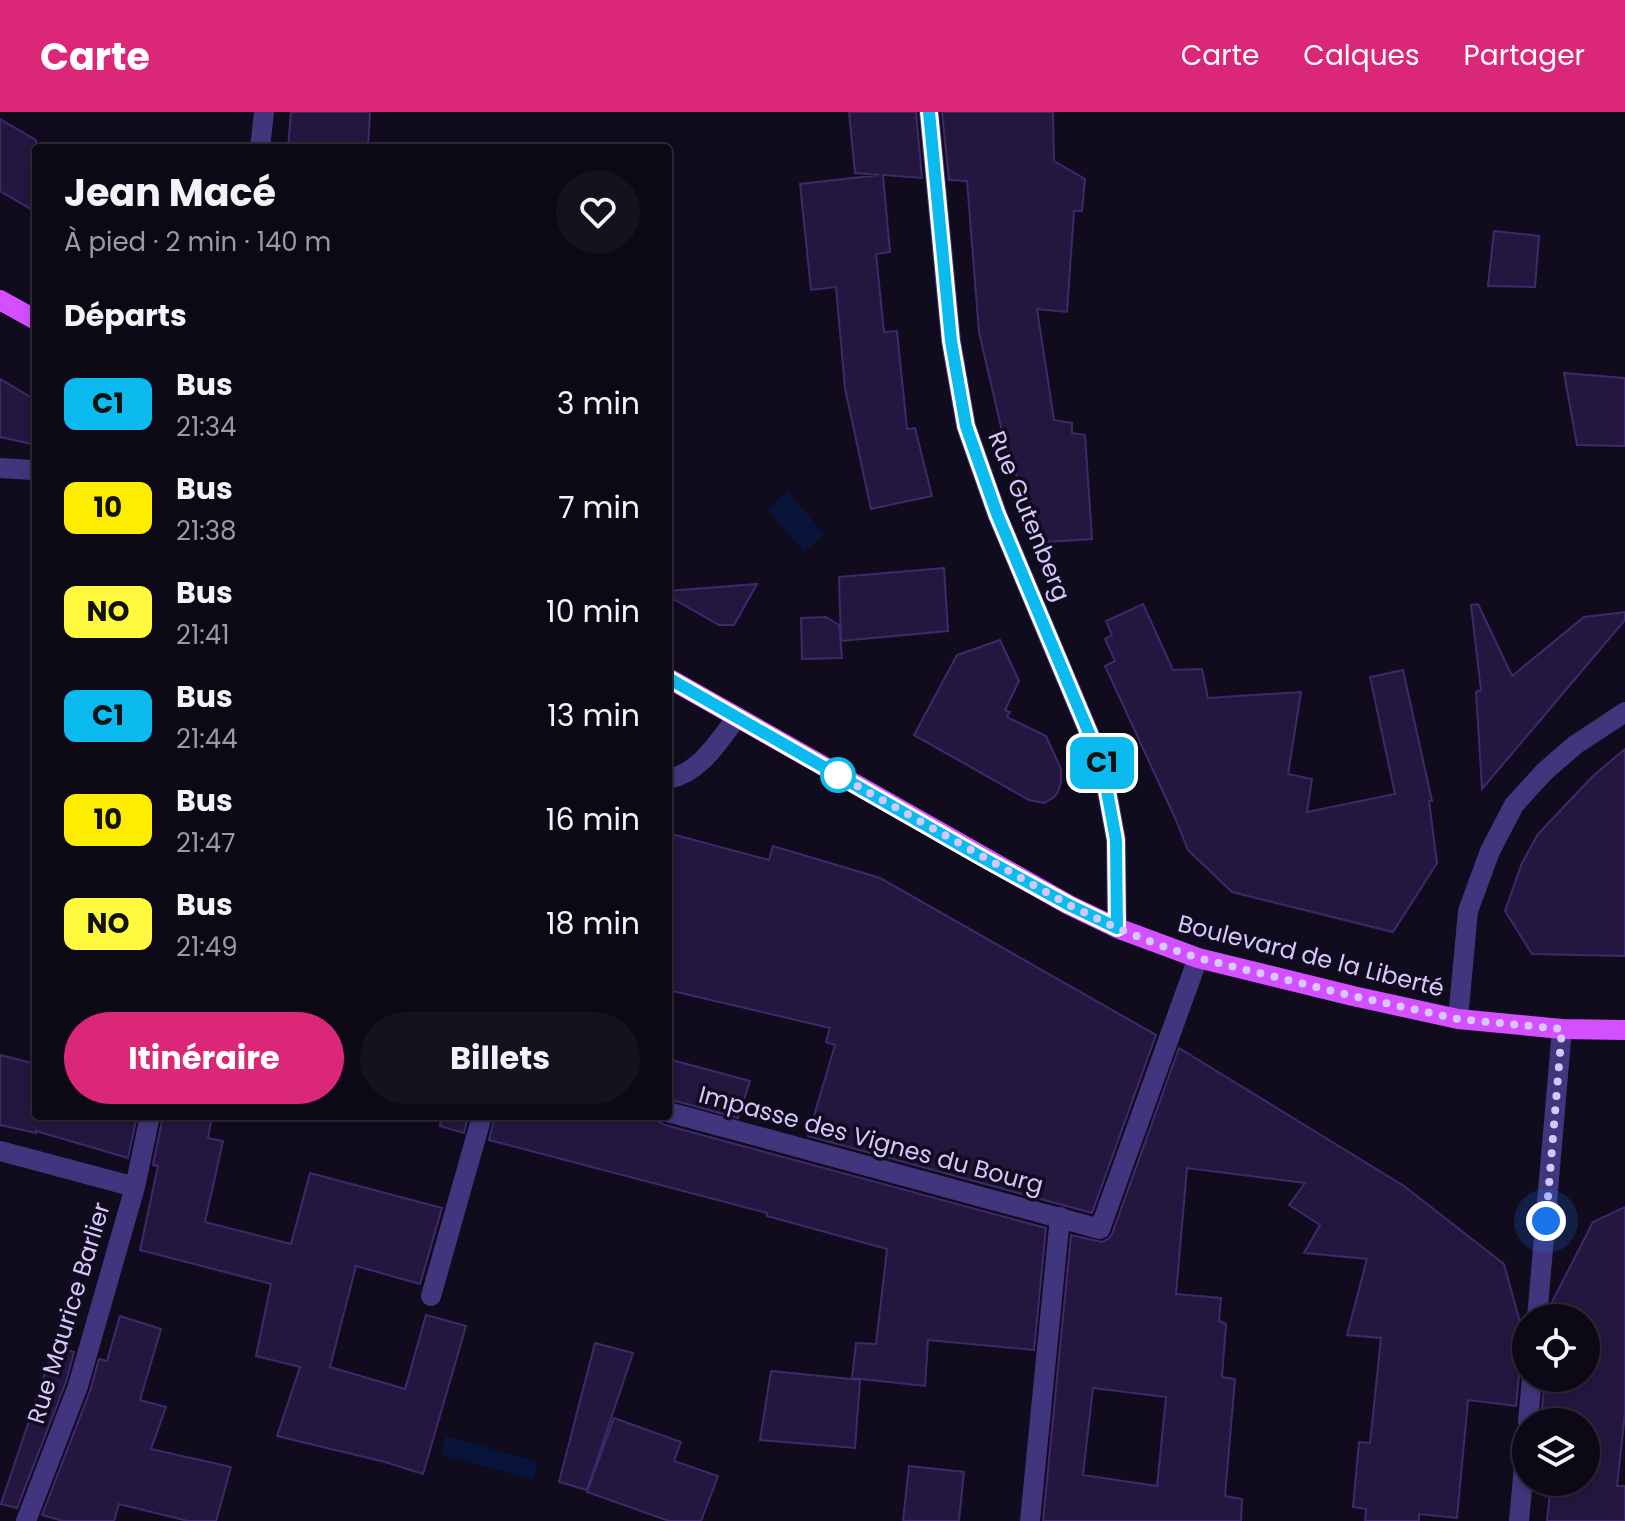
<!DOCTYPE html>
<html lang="fr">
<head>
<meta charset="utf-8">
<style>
	:root { --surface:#0d0816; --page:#16111f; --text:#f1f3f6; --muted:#9a9aa1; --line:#2d2935; --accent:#db2777 }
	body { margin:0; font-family:Poppins,sans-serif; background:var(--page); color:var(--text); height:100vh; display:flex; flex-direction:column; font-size:30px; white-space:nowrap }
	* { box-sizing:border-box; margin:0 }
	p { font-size:26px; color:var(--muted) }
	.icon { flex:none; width:44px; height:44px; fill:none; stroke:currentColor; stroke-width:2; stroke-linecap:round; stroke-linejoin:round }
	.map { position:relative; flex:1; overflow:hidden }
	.drawer { position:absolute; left:32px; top:32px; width:640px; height:976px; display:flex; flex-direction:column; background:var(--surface); border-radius:8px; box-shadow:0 4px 12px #0003,0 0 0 2px var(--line) }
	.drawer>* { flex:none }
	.badge { padding:0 16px; border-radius:12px; font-size:28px; line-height:52px }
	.fabs { position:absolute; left:1512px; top:1192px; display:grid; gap:16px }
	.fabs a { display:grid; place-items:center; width:88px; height:88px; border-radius:50%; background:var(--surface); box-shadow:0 4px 12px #0003,0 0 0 2px var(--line); font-size:40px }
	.you { position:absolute; width:40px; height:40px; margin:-20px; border:6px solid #fff; border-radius:50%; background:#1a73e8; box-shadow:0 0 0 12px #1a73e833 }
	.map>.badge { position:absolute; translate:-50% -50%; box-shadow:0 0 0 4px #fff }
	h2 { padding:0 32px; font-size:30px; line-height:72px }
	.round { display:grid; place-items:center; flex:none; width:84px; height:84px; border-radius:42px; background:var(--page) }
	.head { display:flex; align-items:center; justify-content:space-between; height:136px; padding:0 32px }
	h1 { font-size:38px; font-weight:700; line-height:60px }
	.action { display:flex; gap:16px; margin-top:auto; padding:16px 32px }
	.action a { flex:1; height:92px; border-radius:48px; background:var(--accent); color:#fff; font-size:32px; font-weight:700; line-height:92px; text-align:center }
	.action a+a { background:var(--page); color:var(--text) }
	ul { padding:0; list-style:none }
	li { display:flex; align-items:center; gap:24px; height:104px; padding:0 32px }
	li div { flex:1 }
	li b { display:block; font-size:30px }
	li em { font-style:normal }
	li .badge { min-width:88px; font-weight:700; text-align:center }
	header { display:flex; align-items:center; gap:48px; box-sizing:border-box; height:112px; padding:0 40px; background:var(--accent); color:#fff }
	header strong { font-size:38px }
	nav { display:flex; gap:44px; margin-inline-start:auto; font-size:28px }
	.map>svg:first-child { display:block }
	.water { fill:#08143a }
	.building { fill:#24173f; stroke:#3e296b; stroke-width:2; fill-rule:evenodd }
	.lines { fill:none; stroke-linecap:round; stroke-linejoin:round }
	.minor { stroke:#41367d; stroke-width:20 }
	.major { stroke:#d34fff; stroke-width:20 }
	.line-casing { stroke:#fff; stroke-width:18 }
	.line { stroke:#0bbbef; stroke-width:12 }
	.walk { stroke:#d5c8ff; stroke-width:8; stroke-dasharray:0 14.4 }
	.stop-dot { fill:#fff; stroke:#0bbbef; stroke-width:4 }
	.labels { text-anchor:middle; stroke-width:7; stroke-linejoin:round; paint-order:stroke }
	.street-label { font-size:24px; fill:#d5c8ff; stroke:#110b1e }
</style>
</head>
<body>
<header>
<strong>Carte</strong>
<nav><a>Carte</a><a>Calques</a><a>Partager</a></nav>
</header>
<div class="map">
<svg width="1625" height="1409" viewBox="0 0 1625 1409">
	<rect width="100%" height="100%" fill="#110b1e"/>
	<path class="water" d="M788,379L824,422L804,440L767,397Z
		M446,1324L538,1350L533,1368L441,1342Z"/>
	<path class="building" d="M291,0H370L368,36H288Z
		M849,0H916L922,66L883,63L890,140L876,142L884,220L897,219L907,317L915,316L932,384L871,397L845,276L836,175L811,178L800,72L879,63L855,61Z
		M942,0H1053L1054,49L1085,67L1082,99H1074L1067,200L1037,197L1054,308L1072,311V321L1085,323L1092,427L1047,430L1008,345L979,220L967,69L949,68Z
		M0,7L36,28V100L0,79Z
		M1494,119L1539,124L1535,175L1488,174Z
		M1564,261L1625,266V334L1577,333Z
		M0,267L36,288V333L0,325Z
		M944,456L948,519L841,529L839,465Z
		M757,472L734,513H719L668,484V479Z
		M1143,492L1173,558L1202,557L1208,586L1301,580L1288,662L1312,667L1307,700L1395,682L1370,565L1403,558L1432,689H1429L1437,751L1393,820L1232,780L1188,738L1176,708L1105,554L1115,549L1105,527L1112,523L1106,509Z
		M1478,492L1512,564L1584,505L1625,500V508L1482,677L1476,580L1481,578L1471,493Z
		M826,505L839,513L842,546L802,547L801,506Z
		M1000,528L1019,569L1005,598L1010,600L1007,605L1046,624L1061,657V671L1057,682L1053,686L1044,691L1029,688L914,623L957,543Z
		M1625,637V844L1532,842L1505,799L1522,751L1538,722L1593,664Z
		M668,721L769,748L773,734L880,766L1156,923L1092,1101L808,1024L835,933L826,930L830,916L668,878Z
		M1179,936L1404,1074L1504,1152L1526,1232V1255L1519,1264L1516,1294L1468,1288L1457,1406L1419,1402V1409H1365L1366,1397L1353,1395L1359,1330L1370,1331L1381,1226L1347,1223L1367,1147L1304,1141L1320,1113L1289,1093L1305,1071L1187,1056L1176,1182L1221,1186L1219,1209L1226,1212L1222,1265L1235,1267L1225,1384L1242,1387L1241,1409H1043L1071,1123L1102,1130L1108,1127L1112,1122ZM1093,1276L1166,1285L1157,1374L1083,1363Z
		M0,943L36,952V1004H137L128,1046L36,1019V1021L0,1013Z
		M668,947L750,969L738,1006L668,987Z
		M163,1004H212L208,1026L223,1029L205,1110L291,1132L310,1061L442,1096L420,1172L356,1154L330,1255L405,1277L426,1203L466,1214L423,1362L385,1350L277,1324L300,1255L256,1244L271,1172L140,1138L158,1054L153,1053Z
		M442,1004H468L464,1021L440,1014Z
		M495,1004H656L659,1010L665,1013L1046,1116L1034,1238L928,1228L925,1274L852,1266L856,1231L876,1232L887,1137L767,1104V1101L489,1028Z
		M1625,1095V1302L1617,1374H1625V1409H1547L1551,1370H1586V1310H1557L1558,1299L1542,1297L1545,1266H1586V1206H1550L1551,1192L1593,1110Z
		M120,1204L161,1217L140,1288L166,1295L151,1337L231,1355L216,1409H188L119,1392L114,1409H63L42,1403L90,1279L99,1247L107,1249Z
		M595,1231L633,1241L587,1378L559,1370Z
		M54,1235L74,1240L66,1270L17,1396L1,1392Z
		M771,1259L860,1268L855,1336L760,1328Z
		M614,1306L681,1330L674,1349L718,1364L701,1409H669L587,1380Z
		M909,1354L964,1360L959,1409H903Z"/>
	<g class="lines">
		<path class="minor" d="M929,0L951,229L966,314L997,402L1102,652L1116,728L1117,816
			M260,36L264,0
			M0,356L32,358L36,360
			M668,667C700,661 718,630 737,605
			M1458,907L1468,799L1490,739L1514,693L1544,660L1575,633L1625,600
			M668,1000L1100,1117L1198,846
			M0,1039L135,1075
			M431,1184L482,1004
			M1537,1206L1562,917
			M1528,1310L1532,1266
			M26,1409L78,1274L135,1075L150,1004
			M1030,1409L1060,1105
			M1519,1409L1526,1333"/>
		<path class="major" d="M0,188L36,208
			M668,566L1069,793L1117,816L1198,846L1353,884L1458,907L1562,917L1625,918"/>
	</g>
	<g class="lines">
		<g class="line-casing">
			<path id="line" d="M668,566L983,746L1069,793L1117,816L1116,728L1102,652L997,402L966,314L951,229L929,0"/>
		</g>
		<use href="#line" class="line"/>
		<path class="walk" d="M838,663L829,658L1069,793L1117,816L1159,833L1198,846L1353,884L1458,907L1562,917L1546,1109"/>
	</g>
	<circle class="stop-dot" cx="838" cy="663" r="16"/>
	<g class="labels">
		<g class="street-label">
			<text transform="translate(1029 404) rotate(68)" y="8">Rue Gutenberg</text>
			<text transform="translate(1311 844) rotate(14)" y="8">Boulevard de la Liberté</text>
			<text transform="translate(871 1028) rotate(15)" y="8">Impasse des Vignes du Bourg</text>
			<text transform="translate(69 1201) rotate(-73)" y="8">Rue Maurice Barlier</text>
		</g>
	</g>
</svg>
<div class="fabs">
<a><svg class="icon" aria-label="locate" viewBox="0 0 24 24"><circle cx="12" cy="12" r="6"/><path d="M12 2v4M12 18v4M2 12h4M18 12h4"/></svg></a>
<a><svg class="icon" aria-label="layers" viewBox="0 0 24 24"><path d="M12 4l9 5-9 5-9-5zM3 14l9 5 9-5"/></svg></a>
</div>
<div class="you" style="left:1546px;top:1109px"></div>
<b class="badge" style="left:1102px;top:651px;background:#0bbbef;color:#111">C1</b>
<section class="drawer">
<div class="head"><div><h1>Jean Macé</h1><p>À pied · 2 min · 140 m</p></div><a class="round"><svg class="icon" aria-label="heart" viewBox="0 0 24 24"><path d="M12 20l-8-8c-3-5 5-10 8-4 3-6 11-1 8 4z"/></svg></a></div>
<h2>Départs</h2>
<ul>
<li><span class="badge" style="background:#0bbbef;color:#111">C1</span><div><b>Bus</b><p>21:34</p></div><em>3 min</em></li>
<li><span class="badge" style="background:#ffed00;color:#111">10</span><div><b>Bus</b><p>21:38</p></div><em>7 min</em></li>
<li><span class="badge" style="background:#fffa3e;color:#111">NO</span><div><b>Bus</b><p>21:41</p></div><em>10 min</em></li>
<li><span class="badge" style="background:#0bbbef;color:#111">C1</span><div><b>Bus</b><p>21:44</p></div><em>13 min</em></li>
<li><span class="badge" style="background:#ffed00;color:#111">10</span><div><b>Bus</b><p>21:47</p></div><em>16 min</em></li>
<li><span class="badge" style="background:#fffa3e;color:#111">NO</span><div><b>Bus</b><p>21:49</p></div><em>18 min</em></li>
</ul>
<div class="action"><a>Itinéraire</a><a>Billets</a></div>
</section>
</div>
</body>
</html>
